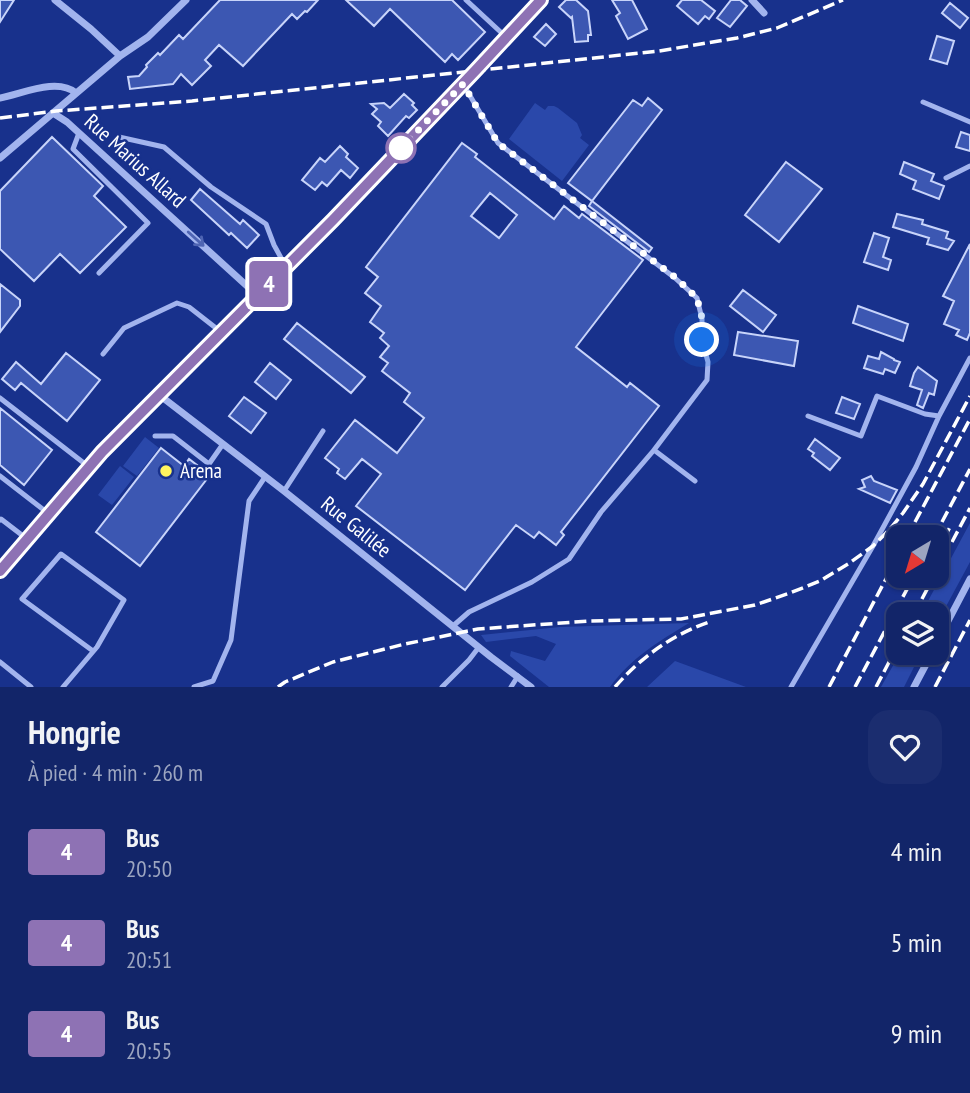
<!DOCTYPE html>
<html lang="fr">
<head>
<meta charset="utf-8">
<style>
	:root { --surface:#122569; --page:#1b2d6f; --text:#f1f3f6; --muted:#9ca5c0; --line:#31427d }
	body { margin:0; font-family:"PT Sans Narrow",sans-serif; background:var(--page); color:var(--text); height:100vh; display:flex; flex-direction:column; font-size:26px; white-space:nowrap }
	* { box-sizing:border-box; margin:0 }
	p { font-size:23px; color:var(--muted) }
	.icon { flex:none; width:38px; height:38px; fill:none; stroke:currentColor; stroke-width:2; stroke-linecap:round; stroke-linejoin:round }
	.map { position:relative; height:687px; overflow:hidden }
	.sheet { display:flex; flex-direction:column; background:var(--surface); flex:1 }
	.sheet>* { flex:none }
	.badge { padding:0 14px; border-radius:5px; font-size:24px; line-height:46px }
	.needle { width:46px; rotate:218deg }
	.controls { position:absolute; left:886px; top:525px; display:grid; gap:14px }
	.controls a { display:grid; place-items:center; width:63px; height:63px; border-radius:14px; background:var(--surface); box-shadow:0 2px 5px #0004,0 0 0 2px var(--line); font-size:35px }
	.you { position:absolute; width:35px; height:35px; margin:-18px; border:5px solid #fff; border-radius:50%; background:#1a73e8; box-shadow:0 0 0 10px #1a73e833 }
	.map>.badge { position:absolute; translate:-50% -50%; box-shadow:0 0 0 4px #fff }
	.round { display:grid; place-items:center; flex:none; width:74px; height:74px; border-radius:21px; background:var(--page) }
	.summary { display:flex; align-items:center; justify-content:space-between; height:119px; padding:0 28px }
	h1 { font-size:33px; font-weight:600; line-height:52px }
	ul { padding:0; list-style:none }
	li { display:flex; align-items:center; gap:21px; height:91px; padding:0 28px }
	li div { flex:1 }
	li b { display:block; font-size:26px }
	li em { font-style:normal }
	li .badge { min-width:77px; font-weight:700; text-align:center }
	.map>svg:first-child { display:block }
	.green { fill:#2a48aa }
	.building { fill:#3c57b2; stroke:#c8d4fa; stroke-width:2; fill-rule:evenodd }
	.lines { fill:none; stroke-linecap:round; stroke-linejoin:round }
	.service { stroke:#a2b4ee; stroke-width:5 }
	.minor { stroke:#a2b4ee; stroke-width:7 }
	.rail { stroke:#fff; stroke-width:3.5; stroke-dasharray:12 5; stroke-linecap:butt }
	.oneway { stroke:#4f65b3 }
	.line-casing { stroke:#fff; stroke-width:16 }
	.line { stroke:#8e72b4; stroke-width:10 }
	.walk { stroke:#fff; stroke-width:7; stroke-dasharray:0 12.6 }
	.stop-dot { fill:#fff; stroke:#8e72b4; stroke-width:3.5 }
	.poi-dot { fill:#fff45f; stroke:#18318c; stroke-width:2.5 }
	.labels { text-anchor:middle; stroke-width:5; stroke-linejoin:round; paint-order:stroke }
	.street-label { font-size:21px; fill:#fff; stroke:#18318c }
	.poi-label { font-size:21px; fill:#fff; stroke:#18318c; text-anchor:start }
</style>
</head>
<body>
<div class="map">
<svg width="970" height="687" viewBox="0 0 970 687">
	<rect width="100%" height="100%" fill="#18318c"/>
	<path class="green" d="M535,103L545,110L548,106H554L558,108L577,123L582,135L580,138L589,145L562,181L509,139Z
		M145,437L159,448L137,476L123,466Z
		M120,466L134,477L112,505L98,495Z
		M970,523V562L936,625V614H921Z
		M689,623C658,642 632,657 610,687H549L510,656L511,651L545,661L556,644L536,636L486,642L481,635L560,627Z
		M900,653H921L904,687H881Z
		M675,661L746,687H647Z"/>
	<path class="building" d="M0,0H14L0,22Z
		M220,0H318L307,12L305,11L297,19L292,14L243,66L219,45L205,60L211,66L192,85L181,74L173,84L130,89L128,77L139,76L147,67L146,65L158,53L160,55L179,35L183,39Z
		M346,0H452L485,32L458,60L452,54L445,62L390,9L374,26Z
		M566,0H576L588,11L591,35H588V41L575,42L572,17L571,18L559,7Z
		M612,0H632L647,29L628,39L616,16L620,13Z
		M682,0H701L715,11L709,19L705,16L698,24L677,6Z
		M731,0H740L747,6L730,27L717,18Z
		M950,3L968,18L960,28L942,13Z
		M546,24L556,34L545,46L534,37Z
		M937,36L954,41L947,64L930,59Z
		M404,94L414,103L412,105L417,110L409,118L406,116L388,136L378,126L381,122L372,114L377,109L371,104L384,103L390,108Z
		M648,98L662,110L592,201L568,183L633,100L642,106Z
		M961,132L970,135V151L956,147Z
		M52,137L103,186L94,196L126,227L80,273L60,254L34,281L0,249V191Z
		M462,143L477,154L475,157L554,219L564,206L579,218L582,214L643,260L576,347L627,387L630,383L659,406L561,532L564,535L556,545L539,532L534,538L516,525L465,590L356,506L381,474L362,459L345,479L337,473L339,469L325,458L355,420L397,453L424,418L404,402L410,393L382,371L388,363L380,357L389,346L380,338L384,333L370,322L381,306L365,293L378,277L366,267ZM490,193L517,215L499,238L471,216Z
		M340,146L348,154L346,157L358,168L350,178L341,170L327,186L322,182L315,190L302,180L320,158L325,162Z
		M786,162L822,189L779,242L745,215Z
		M904,162L934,174L931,181L944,186L939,199L913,189L916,181L900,174Z
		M200,189L240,224L243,220L259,235L247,248L231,233L229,235L191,200Z
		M592,201L652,248L649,252L589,206Z
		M897,214L923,220L922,224L948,232L946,238L954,241L948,250L927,244L929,238L893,227Z
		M874,233L889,238L883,257L891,260L888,270L864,262Z
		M970,244V333L967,340L956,335L959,330L944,324L954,301L943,296Z
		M0,284L20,300V306L0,332Z
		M743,290L776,315L763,332L730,306Z
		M858,306L908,324L903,341L853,323Z
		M297,323L365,377L351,393L284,339Z
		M738,332L798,341L794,366L734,355Z
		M881,352L894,359V360L900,362L895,373L885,369L883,374L864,368L868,356L879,359Z
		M66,353L100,380L67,421L21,383L15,390L2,379L16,362L41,384Z
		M270,363L291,380L276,399L255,382Z
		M918,367L937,381L934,395L929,393L923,408L917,405L922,390L910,386L914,373Z
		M244,397L266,413L251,433L229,416Z
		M842,397L860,404L854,419L836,413Z
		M0,408L52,450L24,485L0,465Z
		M815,439L840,458L830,470L812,456L814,453L808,449Z
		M161,448L184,466L189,459L210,475L140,566L96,532Z
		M871,476L874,481L897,490L890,503L859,489L865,487L862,480Z"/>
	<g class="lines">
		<path class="service" d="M466,0L506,37
			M463,84L498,143L675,278L697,298L702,319V340L708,362L707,380L654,450
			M923,102L970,122
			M79,133L73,149L148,223L99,273
			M119,137L164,147L211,187L266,224L274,245L286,267
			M946,178L970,166
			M103,354L124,328L177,303L189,307L221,332
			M0,398L89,467
			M939,416L970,358
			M155,436H173L209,464L223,444
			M0,476L49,514
			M284,491L323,431
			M0,520L1,519L27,539
			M453,626L469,612L532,582L569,559L601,512L654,450L695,481
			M0,662L31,687
			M63,687L97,647L124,600L61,554L22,599L93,651
			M194,687L213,681L231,640L249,501L265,477
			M442,687L469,660L479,647
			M511,687L518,676
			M791,687L873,546L916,467L939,416L925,414L877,396L861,436L808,416"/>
		<path class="minor" d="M55,0L91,29L120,56
			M752,0L764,13
			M0,98C22,94 57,77 76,93
			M53,113L67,122L258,296
			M0,158L120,56L148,37L186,0
			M158,394L284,491L491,657L531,687
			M0,571L102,452L333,220L475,71L541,0
			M936,644L970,579
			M914,687L932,653"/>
		<path class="rail" d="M0,118L56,111L192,101L659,51L737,38L777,28L843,0
			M907,537L970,419
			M934,537L970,469
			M936,554L950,527
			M936,572L970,508
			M914,614L934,576
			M278,687L285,682L333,662L405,644L478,629L589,621L681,619L755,605L790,593L820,581L848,564L873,546L890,529L903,513L923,484L970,396
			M615,687C641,657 672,635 709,622
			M829,687L898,556
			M855,687L914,576
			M876,687L898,645
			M935,687L970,620"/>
	</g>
	<defs><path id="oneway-shaft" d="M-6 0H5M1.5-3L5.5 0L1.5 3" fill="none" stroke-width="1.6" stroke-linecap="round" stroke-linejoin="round" transform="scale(1.75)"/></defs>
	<use class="oneway" href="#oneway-shaft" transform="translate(196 239) rotate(42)"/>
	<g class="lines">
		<g class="line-casing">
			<path id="line" d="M0,571L102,452L333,220L475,71L541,0"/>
		</g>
		<use href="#line" class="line"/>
		<path class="walk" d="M401,148L463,84L498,143L676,278L697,298L702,318V340"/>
	</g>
	<circle class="stop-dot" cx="401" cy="148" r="14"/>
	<circle class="poi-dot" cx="166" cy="471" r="7"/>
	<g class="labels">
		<g class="street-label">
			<text transform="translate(135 161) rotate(42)" y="7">Rue Marius Allard</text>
			<text transform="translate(356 527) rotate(39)" y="7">Rue Galilée</text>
		</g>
		<g class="poi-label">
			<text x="180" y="478">Arena</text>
		</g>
	</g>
</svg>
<div class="controls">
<a><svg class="needle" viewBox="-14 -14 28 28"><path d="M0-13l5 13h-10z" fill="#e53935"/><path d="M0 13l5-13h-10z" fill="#9ca5c0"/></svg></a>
<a><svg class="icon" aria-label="layers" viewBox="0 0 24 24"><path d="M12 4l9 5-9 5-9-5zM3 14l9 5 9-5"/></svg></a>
</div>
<div class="you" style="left:702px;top:340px"></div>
<b class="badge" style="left:269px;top:284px;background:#8e72b4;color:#fff">4</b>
</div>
<section class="sheet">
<div class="summary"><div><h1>Hongrie</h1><p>À pied · 4 min · 260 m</p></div><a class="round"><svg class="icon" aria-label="heart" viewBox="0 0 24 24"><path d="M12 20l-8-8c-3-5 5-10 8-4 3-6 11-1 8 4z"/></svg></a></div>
<ul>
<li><span class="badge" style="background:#8e72b4;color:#fff">4</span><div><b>Bus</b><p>20:50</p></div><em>4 min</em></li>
<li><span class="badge" style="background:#8e72b4;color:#fff">4</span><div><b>Bus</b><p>20:51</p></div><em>5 min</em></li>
<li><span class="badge" style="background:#8e72b4;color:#fff">4</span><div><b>Bus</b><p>20:55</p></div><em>9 min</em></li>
</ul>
</section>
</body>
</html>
